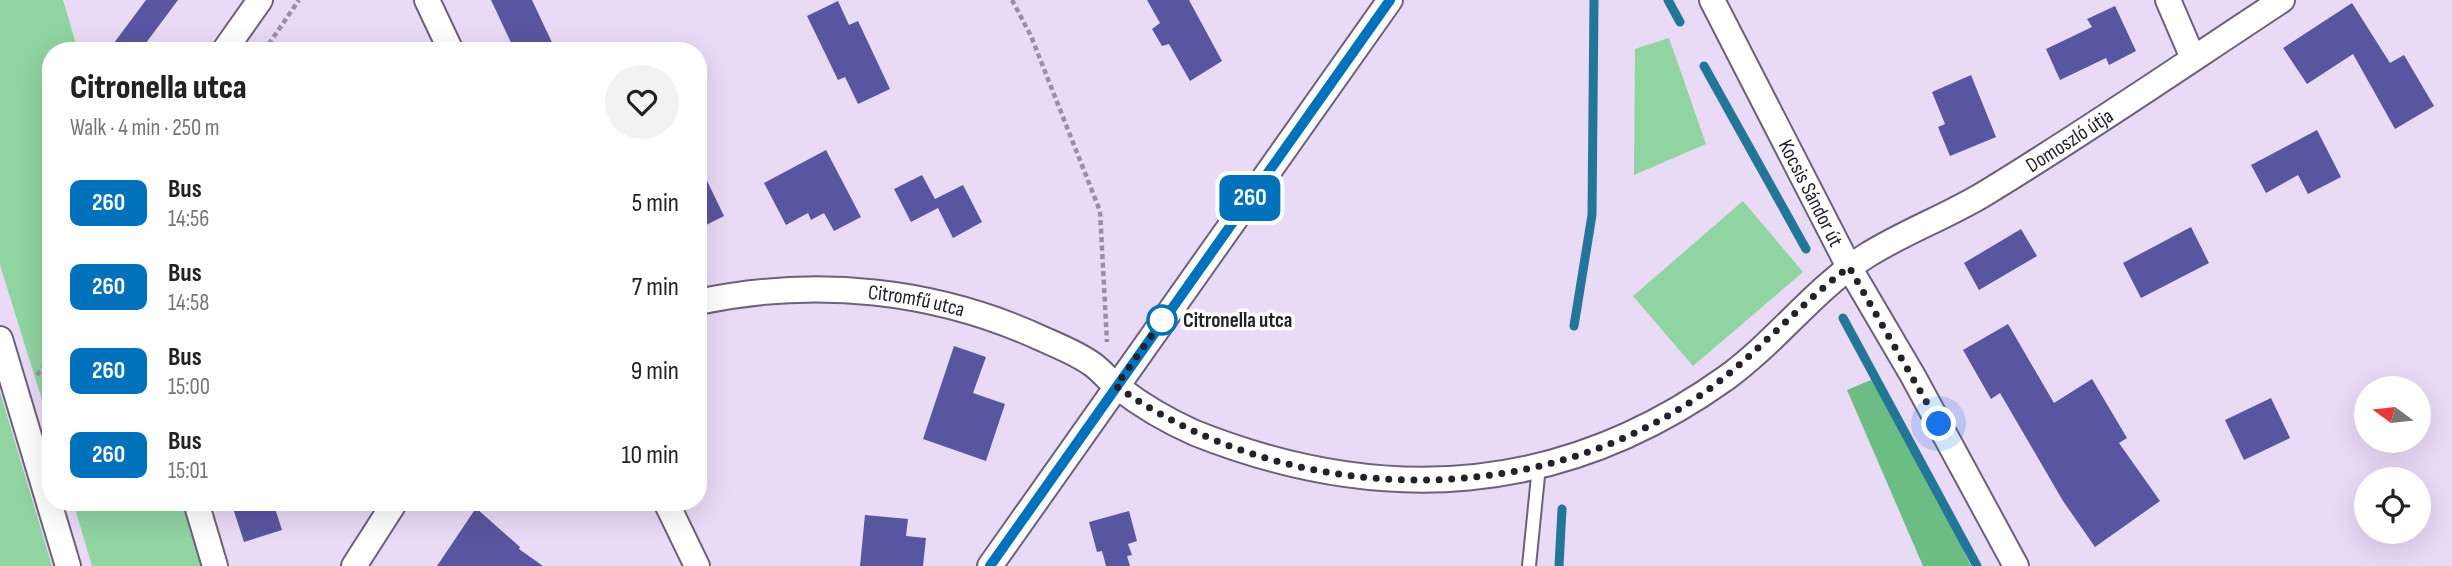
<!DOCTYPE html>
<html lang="en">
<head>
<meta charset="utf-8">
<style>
	:root { --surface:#fff; --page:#f2f2f2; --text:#222; --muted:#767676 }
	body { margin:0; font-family:"Sofia Sans Condensed",sans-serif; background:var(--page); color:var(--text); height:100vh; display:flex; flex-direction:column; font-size:26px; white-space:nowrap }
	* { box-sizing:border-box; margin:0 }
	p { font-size:23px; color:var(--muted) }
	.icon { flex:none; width:38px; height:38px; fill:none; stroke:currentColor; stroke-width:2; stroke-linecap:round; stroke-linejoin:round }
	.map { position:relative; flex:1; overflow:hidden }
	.side { position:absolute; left:42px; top:42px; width:665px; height:469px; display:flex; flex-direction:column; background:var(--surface); border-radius:28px; box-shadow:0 7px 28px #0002 }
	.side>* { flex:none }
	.badge { padding:0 14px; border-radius:10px; font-size:24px; line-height:46px }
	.needle { width:46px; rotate:285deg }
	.controls { position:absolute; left:2354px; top:376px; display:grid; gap:14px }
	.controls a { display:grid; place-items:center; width:77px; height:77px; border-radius:50%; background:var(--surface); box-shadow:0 7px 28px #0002; font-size:35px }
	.you { position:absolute; width:35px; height:35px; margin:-18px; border:5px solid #fff; border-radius:50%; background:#1a73e8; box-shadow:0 0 0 10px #1a73e833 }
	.map>.badge { position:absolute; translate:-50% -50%; box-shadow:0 0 0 4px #fff }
	.round { display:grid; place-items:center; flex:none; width:74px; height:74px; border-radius:37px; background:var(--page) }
	.overview { display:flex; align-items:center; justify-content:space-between; height:119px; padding:0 28px }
	h1 { font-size:33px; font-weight:800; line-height:52px }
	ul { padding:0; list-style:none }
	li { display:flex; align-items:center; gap:21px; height:84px; padding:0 28px }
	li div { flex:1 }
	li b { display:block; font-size:26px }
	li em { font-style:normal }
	li .badge { min-width:77px; font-weight:700; text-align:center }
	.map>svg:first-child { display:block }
	.green { fill:#8fd4a1 }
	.forest { fill:#6bbd83 }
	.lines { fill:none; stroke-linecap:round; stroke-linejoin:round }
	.stream { stroke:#247698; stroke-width:9 }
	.building { fill:#5956a1 }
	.service-casing { stroke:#6d6079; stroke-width:16 }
	.minor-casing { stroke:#6d6079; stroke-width:28 }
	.path { stroke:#9a8ea3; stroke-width:4.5; stroke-dasharray:5 3.5; stroke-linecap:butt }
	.service { stroke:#fff; stroke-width:12 }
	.minor { stroke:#fff; stroke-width:24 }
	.line-casing { stroke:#fff; stroke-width:16 }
	.line { stroke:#0072bc; stroke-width:10 }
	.walk { stroke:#26202b; stroke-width:7; stroke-dasharray:0 12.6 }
	.stop-dot { fill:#fff; stroke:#0072bc; stroke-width:3.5 }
	.labels { text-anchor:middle; stroke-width:7; stroke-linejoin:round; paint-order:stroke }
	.street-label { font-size:21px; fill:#26202b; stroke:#fff }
	.stop-label { font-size:21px; font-weight:bold; fill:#26202b; stroke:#fff; text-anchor:start }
</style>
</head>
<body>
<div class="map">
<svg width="2452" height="566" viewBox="0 0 2452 566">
	<rect width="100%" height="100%" fill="#e9daf6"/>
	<path class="green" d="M0,0H63L78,51H51V429L0,265Z
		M1669,38L1706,144L1634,175L1635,49Z
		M1743,201L1803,272L1693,366L1633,296Z
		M0,392L52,566H0Z
		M73,502H188L207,566H92Z"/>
	<path class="forest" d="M1871,380L1898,412L1971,566H1923L1847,390Z"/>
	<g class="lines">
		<path class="stream" d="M1668,0L1680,22
			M1704,66L1806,249
			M1843,318L1977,566
			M1574,326L1592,215L1594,0
			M1559,566L1562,509"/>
	</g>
	<path class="building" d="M146,0H178L140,51H108Z
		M491,0H532L556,51H515Z
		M1147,0H1189L1222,61L1190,81L1169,44L1162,46L1152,29L1160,23Z
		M838,1L849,25L858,21L890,89L858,104L845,77L838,80L807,16Z
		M2352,3L2390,63L2404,55L2434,106L2395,129L2353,54L2307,84L2283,48Z
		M2115,6L2136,51L2109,65L2106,58L2060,80L2046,49L2092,27L2087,19Z
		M1971,75L1996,137L1950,156L1938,127L1945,124L1932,92Z
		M2317,130L2341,177L2308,194L2298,175L2266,193L2251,165Z
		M826,150L861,217L834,231L824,213L811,220L808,213L786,225L764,183Z
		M698,162L724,216L698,229Z
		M922,175L935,199L963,185L982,222L953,238L938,208L911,222L894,189Z
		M2191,227L2209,263L2141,298L2123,263Z
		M2021,229L2037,256L1979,290L1964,263Z
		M2008,324L2054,403L2092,379L2127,438L2119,443L2160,501L2095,547L2063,501L2000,393L1991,399L1963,350Z
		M954,346L986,357L973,393L1005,404L986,461L923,439Z
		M2271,398L2290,438L2244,460L2225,420Z
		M231,502H273L282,530L244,542Z
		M476,508L520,547L519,549L543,566H437Z
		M1129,511L1137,541L1128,544L1132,555L1127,556L1130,566H1106L1102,551L1097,552L1089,522Z
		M865,515L908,519L906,536L926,538L923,566H860Z"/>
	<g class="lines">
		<g class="service-casing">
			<path id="service" d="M1529,566L1539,466"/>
		</g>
		<g class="minor-casing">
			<g id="minor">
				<path d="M427,0L451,51"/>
				<path id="s1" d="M1712,0L1849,267L1913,376L2016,566"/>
				<path d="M2168,0L2193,58"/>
				<path d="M224,51L260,0"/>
				<path id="s2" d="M698,302C815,277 936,289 1045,340C1061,347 1078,354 1092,364C1102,371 1109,381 1119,388C1142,406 1168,421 1195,433C1381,507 1561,496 1726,378C1777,341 1814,289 1866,256C1904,232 1946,217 1984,194C2086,132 2183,65 2282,0"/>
				<path d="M0,339L68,566"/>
				<path d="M196,502L215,566"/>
				<path d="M666,502L697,566"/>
				<path d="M354,566L395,502"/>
				<path d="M990,566L1390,0"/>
			</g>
		</g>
		<path class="path" d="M1012,0L1031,36L1100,211L1107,342
			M264,51L299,0
			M37,375L51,356"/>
		<use href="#service" class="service"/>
		<use href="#minor" class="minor"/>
	</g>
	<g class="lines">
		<g class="line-casing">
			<path id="line" d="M990,566L1390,0"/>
		</g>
		<use href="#line" class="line"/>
		<path class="walk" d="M1162,320L1164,318L1116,386C1281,503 1520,514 1692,401C1750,363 1793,309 1849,267L1939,424"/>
	</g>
	<circle class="stop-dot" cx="1162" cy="320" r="14"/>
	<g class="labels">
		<g class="street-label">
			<text dy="7" stroke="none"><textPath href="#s2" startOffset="1512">Domoszló útja</textPath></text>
			<text dy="7" stroke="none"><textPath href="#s1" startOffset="217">Kocsis Sándor út</textPath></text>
			<text dy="7" stroke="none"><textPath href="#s2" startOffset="220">Citromfű utca</textPath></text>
		</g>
		<g class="stop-label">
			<text x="1183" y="327">Citronella utca</text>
		</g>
	</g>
</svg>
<div class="controls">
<a><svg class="needle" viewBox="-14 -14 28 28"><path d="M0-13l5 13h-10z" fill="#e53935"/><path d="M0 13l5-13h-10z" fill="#767676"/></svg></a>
<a><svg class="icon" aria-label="locate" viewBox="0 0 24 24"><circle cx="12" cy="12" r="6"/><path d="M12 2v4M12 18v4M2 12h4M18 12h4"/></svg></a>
</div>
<div class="you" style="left:1939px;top:424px"></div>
<b class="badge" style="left:1250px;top:198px;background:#0072bc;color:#fff">260</b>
<section class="side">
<div class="overview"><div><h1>Citronella utca</h1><p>Walk · 4 min · 250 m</p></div><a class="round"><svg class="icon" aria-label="heart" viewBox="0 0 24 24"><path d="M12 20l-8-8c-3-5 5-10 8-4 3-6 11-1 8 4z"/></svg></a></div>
<ul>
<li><span class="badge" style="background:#0072bc;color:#fff">260</span><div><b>Bus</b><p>14:56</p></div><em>5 min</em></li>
<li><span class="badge" style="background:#0072bc;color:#fff">260</span><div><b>Bus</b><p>14:58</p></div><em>7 min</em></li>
<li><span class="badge" style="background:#0072bc;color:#fff">260</span><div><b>Bus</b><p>15:00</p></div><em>9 min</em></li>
<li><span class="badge" style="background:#0072bc;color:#fff">260</span><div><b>Bus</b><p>15:01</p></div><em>10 min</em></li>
</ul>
</section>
</div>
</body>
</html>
